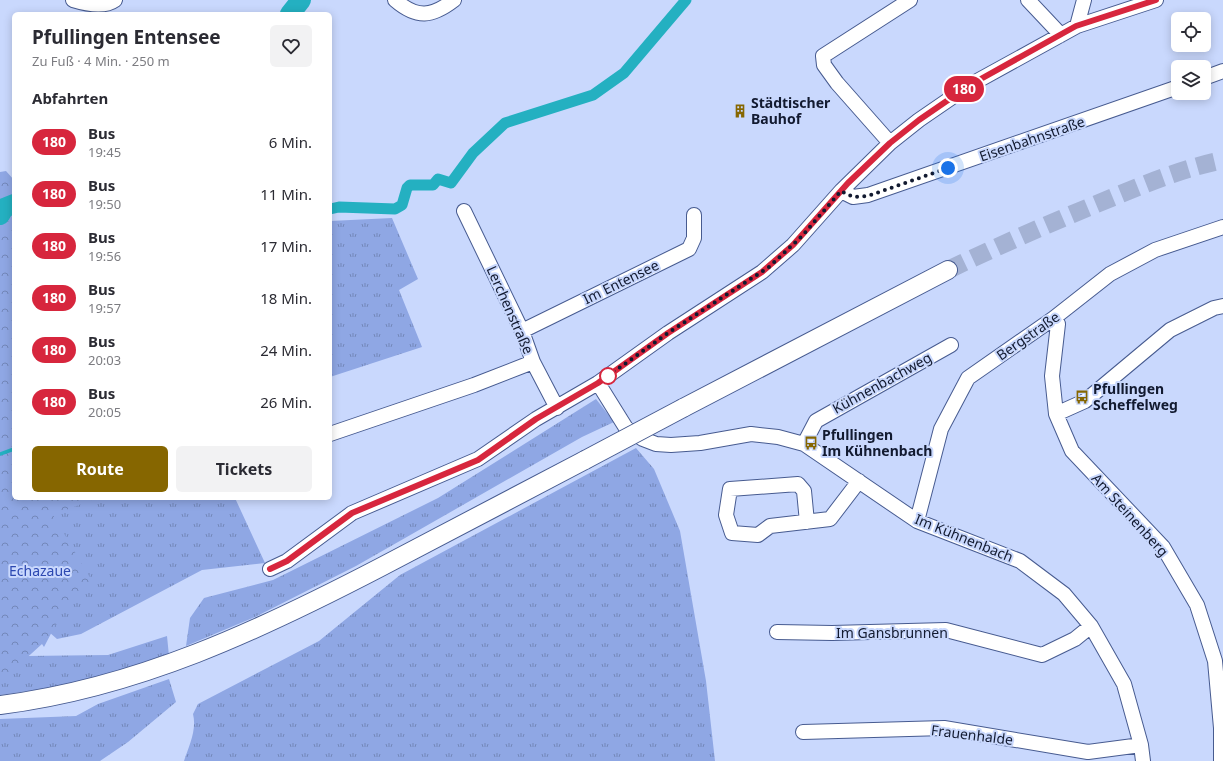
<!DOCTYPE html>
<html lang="de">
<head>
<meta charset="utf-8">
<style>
	:root { --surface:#fff; --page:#f2f2f3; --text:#2b2b33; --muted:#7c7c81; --accent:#866600 }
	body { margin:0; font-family:"Noto Sans",sans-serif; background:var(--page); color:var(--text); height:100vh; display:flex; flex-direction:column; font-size:15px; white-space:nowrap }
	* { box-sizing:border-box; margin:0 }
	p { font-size:13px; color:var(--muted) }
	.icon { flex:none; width:22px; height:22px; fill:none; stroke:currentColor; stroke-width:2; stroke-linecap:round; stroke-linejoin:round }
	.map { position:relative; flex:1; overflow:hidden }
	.sheet { position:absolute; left:12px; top:12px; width:320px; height:488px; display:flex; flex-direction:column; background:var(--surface); border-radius:6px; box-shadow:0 2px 10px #0003 }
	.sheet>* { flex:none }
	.badge { padding:0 8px; border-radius:13px; font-size:14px; line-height:26px }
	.buttons { position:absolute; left:1171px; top:12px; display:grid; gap:8px }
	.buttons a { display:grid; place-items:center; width:40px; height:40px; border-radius:6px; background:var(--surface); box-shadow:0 2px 10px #0003; font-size:20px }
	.you { position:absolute; width:20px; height:20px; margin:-10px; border:3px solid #fff; border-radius:50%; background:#1a73e8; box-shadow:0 0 0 6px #1a73e833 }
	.map>.badge { position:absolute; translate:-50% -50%; box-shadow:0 0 0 2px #fff }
	h2 { padding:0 20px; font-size:15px; line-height:36px }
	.round { display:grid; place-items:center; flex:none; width:42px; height:42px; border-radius:6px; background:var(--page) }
	.overview { display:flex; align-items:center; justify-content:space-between; height:68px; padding:0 20px }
	h1 { font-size:19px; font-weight:700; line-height:30px }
	.cta { display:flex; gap:8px; margin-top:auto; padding:8px 20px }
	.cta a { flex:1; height:46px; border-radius:6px; background:var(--accent); color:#fff; font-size:16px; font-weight:700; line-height:46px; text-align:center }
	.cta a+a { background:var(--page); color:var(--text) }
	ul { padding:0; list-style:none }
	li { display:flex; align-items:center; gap:12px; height:52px; padding:0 20px }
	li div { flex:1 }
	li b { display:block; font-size:15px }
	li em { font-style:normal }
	li .badge { min-width:44px; font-weight:700; text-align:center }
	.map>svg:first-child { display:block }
	.grass { fill:url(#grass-tufts) }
	.park { fill:url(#park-crowns) }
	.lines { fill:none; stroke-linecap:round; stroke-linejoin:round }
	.stream { stroke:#24b0c1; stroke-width:3.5 }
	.canal { stroke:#24b0c1; stroke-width:11 }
	.river { stroke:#24b0c1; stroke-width:20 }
	.major-tunnel { stroke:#a4b2d4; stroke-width:18; stroke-dasharray:18 9; stroke-linecap:butt }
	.minor-casing { stroke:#475b90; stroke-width:16 }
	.major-casing { stroke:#475b90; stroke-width:20 }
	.minor { stroke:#fff; stroke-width:14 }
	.major { stroke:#fff; stroke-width:18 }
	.major-bridge-casing { stroke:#475b90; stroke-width:20; stroke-linecap:butt }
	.major-bridge { stroke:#fff; stroke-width:18 }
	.line-casing { stroke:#fff; stroke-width:9 }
	.line { stroke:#d7263d; stroke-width:6 }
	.walk { stroke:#121a30; stroke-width:4; stroke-dasharray:0 7.2 }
	.stop-dot { fill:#fff; stroke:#d7263d; stroke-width:2 }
	.labels { text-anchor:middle; stroke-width:4; stroke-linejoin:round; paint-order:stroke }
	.poi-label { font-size:14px; font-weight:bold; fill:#121a30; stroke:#c9d8fd; text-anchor:start }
	.street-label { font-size:14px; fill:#121a30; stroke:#c9d8fd }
	.park-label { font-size:14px; fill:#2c48b1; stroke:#c9d8fd }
</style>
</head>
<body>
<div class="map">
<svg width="1223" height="761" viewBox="0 0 1223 761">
	<defs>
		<pattern id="grass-tufts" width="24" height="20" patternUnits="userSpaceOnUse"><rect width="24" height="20" fill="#8fa7e4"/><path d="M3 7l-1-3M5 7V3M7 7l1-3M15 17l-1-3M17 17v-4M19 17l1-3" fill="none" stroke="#7387b9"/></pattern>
		<pattern id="park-crowns" width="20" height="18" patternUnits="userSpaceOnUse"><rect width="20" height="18" fill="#8fa7e4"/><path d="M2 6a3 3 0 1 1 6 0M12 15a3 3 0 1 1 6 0" fill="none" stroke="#7387b9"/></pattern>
	</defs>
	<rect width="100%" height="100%" fill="#c9d8fd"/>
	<path class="grass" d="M392,218L418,279L399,290L422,347L330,377V221Z
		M596,399L614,422L582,437L356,566L255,617L186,646L190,618L204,598L273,580L438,498Z
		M636,448L654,469L680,531L706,681L715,761H184C189,746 197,730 193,714L198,704L319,641L400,575Z
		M0,460L14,498H235L265,563L202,570L81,634L57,639L49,632Z
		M167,636L169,656L86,683L0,695V662L26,656L108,655Z
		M169,679L176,702L128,742L100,761H0V719L76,716L98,704Z"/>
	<path class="park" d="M6,171L14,180V498H97L53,515L95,586L67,603L44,647L42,644L0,682V172Z"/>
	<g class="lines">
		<path class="stream" d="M0,454L14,449"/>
		<path class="canal" d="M330,209L339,207L395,209L402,205L407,188L410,185H433L438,179L451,183L473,153L505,123L593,95L624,73L686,0"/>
		<path class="river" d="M290,14L301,0
			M0,215L4,208L14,204"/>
		<path class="major-tunnel" d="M948,270C998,246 1048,224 1099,203C1140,186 1180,169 1223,160"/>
		<g class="minor-casing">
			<path id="minor" d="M73,0C86,4 104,8 115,0
				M395,0C417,19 432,17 454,0
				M1028,0L1061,35
				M1077,26L1084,0
				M1204,78L1223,71
				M890,143L837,83L824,65L823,56L910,0
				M841,191L853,197L868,195L1178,87
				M464,211L522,331L533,362L557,408
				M1054,318L1058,324L1052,376L1056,414L1072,451L1163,547L1197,605L1215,661L1221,728V761
				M522,331L689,249L694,238V215
				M598,383L626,428L643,439L656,444L671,445L700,443L751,434L778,437L804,444L917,521L1020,561L1064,594L1091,626L1124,684L1141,745L1143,761
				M1056,414L1085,401L1170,330L1214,308L1223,306
				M330,434L474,385L533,362
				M804,444L816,421L951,345
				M917,521L941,429L968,378L1054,318L1110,274L1155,250L1223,227
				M807,522L804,491L798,484L730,489L726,515L732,533L758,535L770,526L830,519L859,481
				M270,569L287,561L352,513L478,459L536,419L598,383L668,333L762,272L793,245L841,191L890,143L919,120L970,85L1077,26L1156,0
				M777,632L832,633L946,630L1042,655L1075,639L1091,626
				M803,732L944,728L1088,752L1141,745"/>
		</g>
		<g class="major-casing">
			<path id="major" d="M683,408L948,270
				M0,705C137,688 260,630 381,567C449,532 517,496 585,460"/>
		</g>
		<use href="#minor" class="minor"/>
		<use href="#major" class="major"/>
		<g class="major-bridge-casing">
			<path id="major-bridge" d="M585,460L683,408"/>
		</g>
		<use href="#major-bridge" class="major-bridge"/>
	</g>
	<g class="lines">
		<g class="line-casing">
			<path id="line" d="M270,569L287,561L352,513L478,460L536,419L598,383L668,333L762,272L793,245L848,183L890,143L919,120L970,85L1076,26L1156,0"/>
		</g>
		<use href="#line" class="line"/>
		<path class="walk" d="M608,376L668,333L769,267L802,236L841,191L853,197L868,196L948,168"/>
	</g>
	<defs>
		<g id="building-bare" transform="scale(1.08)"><path d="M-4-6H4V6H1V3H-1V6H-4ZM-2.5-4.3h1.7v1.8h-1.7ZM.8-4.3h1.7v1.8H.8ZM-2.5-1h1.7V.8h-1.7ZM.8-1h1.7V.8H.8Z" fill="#866600" stroke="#c9d8fd" stroke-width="2.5" paint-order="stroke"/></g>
		<g id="bus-bare" transform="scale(1.08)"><path d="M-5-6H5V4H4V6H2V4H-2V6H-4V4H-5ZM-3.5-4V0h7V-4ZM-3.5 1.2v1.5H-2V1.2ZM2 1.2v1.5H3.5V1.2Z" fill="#866600" stroke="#c9d8fd" stroke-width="2.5" paint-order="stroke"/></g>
	</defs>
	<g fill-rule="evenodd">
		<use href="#building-bare" x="740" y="111"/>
		<use href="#bus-bare" x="1082" y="397"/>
		<use href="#bus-bare" x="811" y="443"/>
	</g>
	<circle class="stop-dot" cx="608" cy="376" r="8"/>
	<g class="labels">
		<g class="poi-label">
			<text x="751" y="108">Städtischer<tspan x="751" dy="16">Bauhof</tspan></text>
			<text x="1093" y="394">Pfullingen<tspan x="1093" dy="16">Scheffelweg</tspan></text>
			<text x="822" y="440">Pfullingen<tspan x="822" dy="16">Im Kühnenbach</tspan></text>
		</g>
		<g class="street-label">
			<text transform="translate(1032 139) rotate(-19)" y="5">Eisenbahnstraße</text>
			<text transform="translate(621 282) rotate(-26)" y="5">Im Entensee</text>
			<text transform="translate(510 310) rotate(66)" y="5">Lerchenstraße</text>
			<text transform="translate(1028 336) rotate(-35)" y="5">Bergstraße</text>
			<text transform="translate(882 383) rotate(-29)" y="5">Kühnenbachweg</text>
			<text transform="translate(1130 515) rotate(48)" y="5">Am Steinenberg</text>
			<text transform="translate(964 538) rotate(22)" y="5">Im Kühnenbach</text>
			<text x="892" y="638">Im Gansbrunnen</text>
			<text transform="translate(972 735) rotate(7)" y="5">Frauenhalde</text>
		</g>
		<g class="park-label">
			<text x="40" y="576">Echazaue</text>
		</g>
	</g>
</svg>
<div class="buttons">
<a><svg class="icon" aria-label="locate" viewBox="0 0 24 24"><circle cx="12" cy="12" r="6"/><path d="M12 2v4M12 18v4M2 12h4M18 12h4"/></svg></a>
<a><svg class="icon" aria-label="layers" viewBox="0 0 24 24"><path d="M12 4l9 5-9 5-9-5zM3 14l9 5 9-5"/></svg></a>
</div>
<div class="you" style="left:948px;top:168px"></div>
<b class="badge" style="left:964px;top:89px;background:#d7263d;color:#fff">180</b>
<section class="sheet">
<div class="overview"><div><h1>Pfullingen Entensee</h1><p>Zu Fuß · 4 Min. · 250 m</p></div><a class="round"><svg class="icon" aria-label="heart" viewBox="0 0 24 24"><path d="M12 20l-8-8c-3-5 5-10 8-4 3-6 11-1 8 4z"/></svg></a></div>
<h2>Abfahrten</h2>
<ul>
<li><span class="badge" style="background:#d7263d;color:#fff">180</span><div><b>Bus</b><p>19:45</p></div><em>6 Min.</em></li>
<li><span class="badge" style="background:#d7263d;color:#fff">180</span><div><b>Bus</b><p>19:50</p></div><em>11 Min.</em></li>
<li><span class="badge" style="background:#d7263d;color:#fff">180</span><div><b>Bus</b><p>19:56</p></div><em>17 Min.</em></li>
<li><span class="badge" style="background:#d7263d;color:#fff">180</span><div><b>Bus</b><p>19:57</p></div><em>18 Min.</em></li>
<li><span class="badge" style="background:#d7263d;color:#fff">180</span><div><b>Bus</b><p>20:03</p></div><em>24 Min.</em></li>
<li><span class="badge" style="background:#d7263d;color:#fff">180</span><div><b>Bus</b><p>20:05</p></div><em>26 Min.</em></li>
</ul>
<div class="cta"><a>Route</a><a>Tickets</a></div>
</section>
</div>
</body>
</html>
